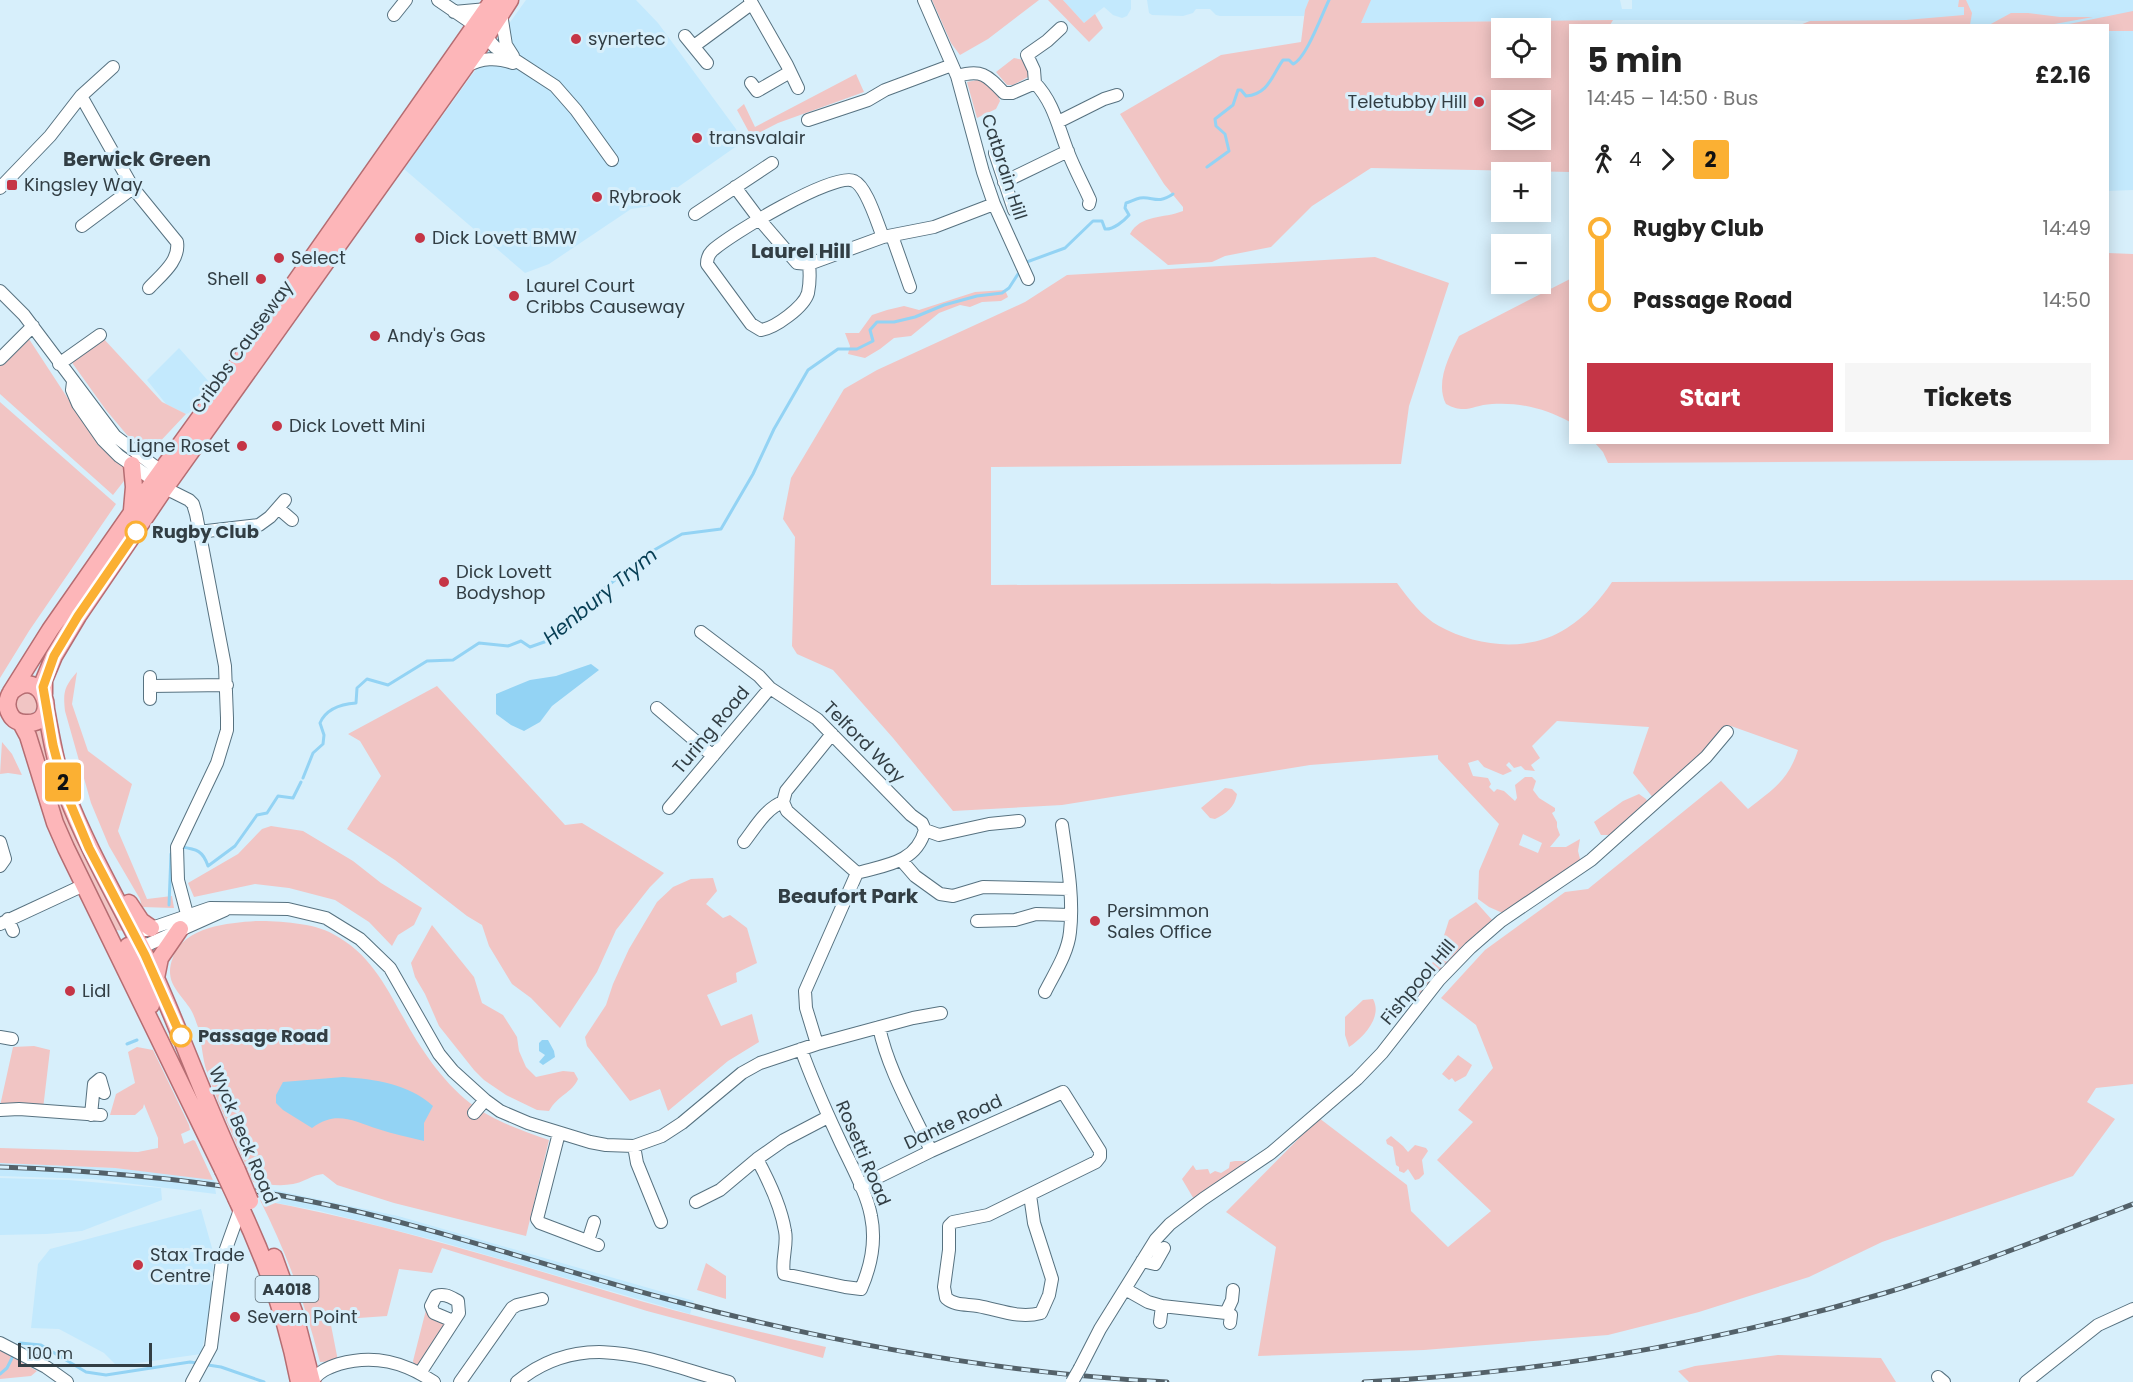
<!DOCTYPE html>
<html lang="en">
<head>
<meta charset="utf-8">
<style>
	:root { --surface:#fff; --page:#f6f6f6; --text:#222; --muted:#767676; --accent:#c53546 }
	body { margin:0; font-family:Poppins,sans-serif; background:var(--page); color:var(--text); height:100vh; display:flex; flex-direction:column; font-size:22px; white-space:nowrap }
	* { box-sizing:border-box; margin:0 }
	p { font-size:20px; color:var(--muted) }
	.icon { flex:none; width:33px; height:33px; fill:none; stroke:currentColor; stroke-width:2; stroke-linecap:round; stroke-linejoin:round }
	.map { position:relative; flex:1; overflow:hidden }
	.panel { position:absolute; left:1569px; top:24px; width:540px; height:420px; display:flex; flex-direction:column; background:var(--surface); border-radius:0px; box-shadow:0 3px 15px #0003 }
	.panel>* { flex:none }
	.badge { padding:0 12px; border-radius:4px; font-size:21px; line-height:39px }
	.tools { position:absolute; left:1491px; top:18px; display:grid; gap:12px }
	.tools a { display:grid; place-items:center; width:60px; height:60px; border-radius:0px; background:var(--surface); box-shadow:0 3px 15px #0003; font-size:30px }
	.scale { position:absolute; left:18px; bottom:15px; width:134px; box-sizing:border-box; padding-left:6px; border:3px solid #323e44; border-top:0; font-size:16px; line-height:21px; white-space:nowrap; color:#323e44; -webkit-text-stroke:4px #d7effb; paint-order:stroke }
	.map>.badge { position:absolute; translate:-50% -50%; box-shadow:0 0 0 3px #fff }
	.legs { display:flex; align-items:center; gap:9px; height:66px; padding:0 18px; font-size:20px }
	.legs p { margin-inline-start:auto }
	.headline { display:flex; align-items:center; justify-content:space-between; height:102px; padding:0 18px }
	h1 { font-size:33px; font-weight:700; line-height:45px }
	.action { display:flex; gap:12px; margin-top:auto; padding:12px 18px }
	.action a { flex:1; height:69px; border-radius:0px; background:var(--accent); color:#fff; font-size:24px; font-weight:700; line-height:69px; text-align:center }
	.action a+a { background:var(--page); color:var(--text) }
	ul { padding:0 18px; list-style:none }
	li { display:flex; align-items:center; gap:21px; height:72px; font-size:22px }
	li i { display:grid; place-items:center; width:9px; height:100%; margin:0 8px; background:currentColor }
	li i::after { content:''; width:15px; height:15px; margin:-8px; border:4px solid; border-radius:50%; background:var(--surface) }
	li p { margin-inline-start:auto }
	li:first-child i { background:linear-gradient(#0000 50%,currentColor 0) }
	li:last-child i { background:linear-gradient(currentColor 50%,#0000 0) }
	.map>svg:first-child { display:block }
	.built { fill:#c3e9fd }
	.green { fill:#f1c5c4; fill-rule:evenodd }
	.water { fill:#93d3f4 }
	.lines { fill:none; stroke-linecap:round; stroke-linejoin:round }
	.stream { stroke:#93d3f4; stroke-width:3 }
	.minor-casing { stroke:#577280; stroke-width:14 }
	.major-casing { stroke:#b56d72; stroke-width:19 }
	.minor { stroke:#fff; stroke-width:12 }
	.major { stroke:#fdb6b9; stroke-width:16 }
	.rail-casing { stroke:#536169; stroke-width:5 }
	.rail { stroke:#d7effb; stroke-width:3; stroke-dasharray:9; stroke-linecap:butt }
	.minor-bridge-casing { stroke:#577280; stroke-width:14; stroke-linecap:butt }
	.major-bridge-casing { stroke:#b56d72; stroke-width:19; stroke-linecap:butt }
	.minor-bridge { stroke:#fff; stroke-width:12 }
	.major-bridge { stroke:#fdb6b9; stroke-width:16 }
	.line-1-casing { stroke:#fff; stroke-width:14 }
	.line-1 { stroke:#fbb033; stroke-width:9 }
	.poi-dot { fill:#c53546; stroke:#d7effb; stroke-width:2 }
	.stop-1-dot { fill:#fff; stroke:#fbb033; stroke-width:3 }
	.labels { text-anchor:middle; stroke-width:6; stroke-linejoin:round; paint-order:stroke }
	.shield { fill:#d7effb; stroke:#64737b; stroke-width:1.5 }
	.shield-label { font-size:16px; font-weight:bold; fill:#323e44 }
	.poi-label { font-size:18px; fill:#323e44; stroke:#d7effb; text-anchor:start }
	.street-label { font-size:18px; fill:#323e44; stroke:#d7effb }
	.stop-label { font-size:18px; font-weight:bold; fill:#323e44; stroke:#d7effb; text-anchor:start }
	.neighbourhood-label { font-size:20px; font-weight:bold; fill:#323e44; stroke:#d7effb }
	.water-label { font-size:20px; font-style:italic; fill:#063e54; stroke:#d7effb }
</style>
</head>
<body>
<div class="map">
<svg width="2133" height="1382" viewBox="0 0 2133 1382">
	<rect width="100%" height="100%" fill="#d7effb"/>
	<path class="built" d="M526,0H636L658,23L736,129L741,143L651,206L631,209L549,264L525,273L404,169Z
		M1063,0H1131V9L1127,16L1122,18L1113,15L1104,7L1084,23Z
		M1147,0H1309L1304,16H1220L1216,15L1210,9H1196L1193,13L1183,16L1152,15L1149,13Z
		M1370,0H1620L1622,9H1632V0H2133V190L2108,191V26H1800L1809,21L1787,20H1632L1360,23Z
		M179,348L211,384L189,413L186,414L166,404L147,380Z
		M0,1163L115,1168L174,1174L214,1180L216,1194L92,1179L0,1176Z
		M0,1178L68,1180L161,1188L162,1200L82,1231L46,1234L0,1235Z
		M255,1186L398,1216L694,1301L690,1314L438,1241L320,1211L260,1200Z
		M201,1209L214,1255L210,1310L201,1354L117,1366L104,1353L59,1329L31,1328L38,1264L50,1249Z"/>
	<path class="green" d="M932,0H1039L988,39L960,55L951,43Z
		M1048,0H1063L1084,23L1095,14L1103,28L1089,42Z
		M1309,0H1371L1361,23L1613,20L1610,25L1570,26V172L1371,168L1312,206L1271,247L1225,256L1212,262L1168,265L1130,234C1141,214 1163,219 1183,211V207L1164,184L1120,114L1221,55L1301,42L1305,10ZM1502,28H1540V68H1502ZM1502,100H1540V140H1502Z
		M1959,0H1966L1972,13L1970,25H1800L1810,21L1906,20L1964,15V7H1958Z
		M2133,11V31H2108V26L2064,25Z
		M2011,13H2028L2060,17H2093L2049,25H1989Z
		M1014,58L1024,60L1029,73L1028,77L1013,85H1007L996,72Z
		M856,74L864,92L778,123L755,135L750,134L737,110L744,104L755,127Z
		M977,80C987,82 997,91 1000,101L996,109L977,118L967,82Z
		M2108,253L2133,254V460L1608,463L1603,452L1595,443L2108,442Z
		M1375,257L1449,283L1409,406L1401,464L991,467V585L1397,583C1408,598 1422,617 1439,626C1477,647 1529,653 1567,628C1586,616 1600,600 1612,582L2133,580V1084L2096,1088L2087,1102L2115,1119L2073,1176L1882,1242L1809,1277L1699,1312L1608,1335L1424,1350L1258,1356L1276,1247L1226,1212L1319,1118L1407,1185L1411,1211L1448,1247L1491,1211L1437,1160L1473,1122L1458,1110L1493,1068L1476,1025L1441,998L1485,950L1565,892L1588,889L1721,781L1748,809C1773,789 1788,781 1798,750L1731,726L1722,731L1724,732L1654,799L1633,773L1649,727L1557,721L1532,746L1540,758L1531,765L1535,771L1525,770L1521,766L1514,768L1509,762L1506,765L1512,771L1503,775L1484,767L1478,760L1468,763L1473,776L1488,778L1491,784L1489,787L1494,792L1497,789L1504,791L1515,801L1517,798L1515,785L1525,777H1532L1536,781L1533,790L1539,798L1555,808V811L1552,813L1557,822V827L1560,835L1550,847H1566L1580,839L1578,851L1581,863L1505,914L1489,907L1478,899L1479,871L1499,824L1438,759V755L1310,765L1062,805L953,811L893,738L833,670L797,654L792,646L795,537L783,519L791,478L844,389L877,370L1025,302L1067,275ZM1523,834L1542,843L1538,853L1519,845Z
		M1570,279V422C1546,409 1520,402 1492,404C1472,405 1466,415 1446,404C1435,383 1449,356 1459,336Z
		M1005,290L1008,297L1001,301L982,302L970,307L960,305L939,313L911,336L894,338L880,349L865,358L848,354L850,346L845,333H859L872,315L887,310L904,306L919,310L975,292Z
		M103,338L162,402L186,414L153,449L127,435L106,410L73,364L72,360Z
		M29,339L95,440L131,472L113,495L0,394V366Z
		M0,402L116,504L29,631L0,678Z
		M77,672L72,704L88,751L132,784L118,831L147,899L172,896L174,908L142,907L140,899L109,846L91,803L65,711C63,692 64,687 77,672Z
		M437,686L565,825L582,823L664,873L650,887L616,930L597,972L560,1028L531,998L512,984L489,946L482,925L467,916L395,860L347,829L381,776L360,741L348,734Z
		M15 704a11 11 0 1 1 22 0a11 11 0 1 1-22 0Z
		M43,727L125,931L115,930L111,928L57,811L34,731Z
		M2,742L12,754L22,775L8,773L0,774Z
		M1225,788L1232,789L1237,794C1235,807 1226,814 1215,819L1210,818L1201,808Z
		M1639,794L1646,799L1649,805L1614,835H1601L1594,822L1623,801Z
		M271,826L303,831L353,861L381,883L422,908L414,925L398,935L392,946L369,922L335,900L289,888L255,884L194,897L188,883L238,854L262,829Z
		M713,878L717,891L706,904L723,918L730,915L747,928L757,963L736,973L737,982L707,995L721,1026L752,1014L759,1042L728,1061L668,1111L660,1089L630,1101L587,1046L585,1037L606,1005L613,984L629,949L657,902L673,887L691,879Z
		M1476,902L1493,921L1423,995L1416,992L1439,951L1449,920Z
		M257,921C279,921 314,923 333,934C369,953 384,983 403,1017C420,1048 442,1081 470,1103C493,1121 521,1130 549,1140L526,1236L394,1203L337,1185L323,1174C315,1175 312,1177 305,1180C289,1188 270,1185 253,1182C238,1146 220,1110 207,1072C202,1058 202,1042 198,1027C196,1022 194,1015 191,1010C180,992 163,983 173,957C185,926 229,923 257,921Z
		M432,925L474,977L482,1003L503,1015L517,1037L519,1051L526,1067L536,1077L563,1071L574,1072L578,1079C572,1093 558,1095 549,1111L537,1110L506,1095L484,1080L474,1070L439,1026L425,994L415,977L411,963Z
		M1373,999C1383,1017 1363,1038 1349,1047L1345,1035V1017L1363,1000Z
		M34,1046L50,1050L43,1109L0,1106L13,1047Z
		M137,1047L153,1050L189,1125L190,1130L181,1134L184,1144L193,1140L195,1141L213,1180L115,1168L0,1163V1148L138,1152L158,1148V1138L144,1104L143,1108L135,1115H110L116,1094L135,1083L128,1052Z
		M1458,1055L1472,1065L1466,1076L1455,1082L1452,1078L1449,1080L1442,1074Z
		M1391,1136L1403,1146L1408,1152L1415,1145L1426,1148L1428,1151L1422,1160L1424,1174L1419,1179L1415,1180L1408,1169L1404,1173L1399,1171V1167L1396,1165L1393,1147L1387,1144L1386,1140Z
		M1235,1161H1246L1248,1166L1195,1201L1182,1179L1193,1165L1196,1170L1208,1169L1210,1174L1215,1171L1221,1173L1229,1168L1230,1162Z
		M260,1200C391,1224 517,1265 644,1302C704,1319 765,1333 826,1347L823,1358L647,1311L442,1248L432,1273L399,1269L387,1316L330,1320L338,1361L320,1362C305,1303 287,1254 260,1200Z
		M706,1263L726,1276V1299L697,1290Z
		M426,1310L446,1325L420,1365L414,1364L413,1361Z
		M0,1350L37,1371L31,1376L0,1379Z
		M1778,1355L1881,1358L1896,1382H1689L1678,1371L1695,1366Z"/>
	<path class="water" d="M591,664L599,670L552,706L540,722L524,731L511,725L496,714V694L530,680L556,676Z
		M542,1040H548L554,1051L555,1057L543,1065L539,1062L545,1055L539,1051V1043Z
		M343,1077C375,1079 409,1084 433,1106L424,1123V1141C409,1137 393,1134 378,1129C353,1121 336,1110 312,1128L283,1110L276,1103V1095L283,1082Z"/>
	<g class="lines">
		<path class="stream" d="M1207,167L1229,151L1225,134L1216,126L1215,119L1233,105L1238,90H1241L1246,96C1269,94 1272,75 1283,60H1289L1293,64C1306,59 1322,14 1329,0
			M1024,263L1065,248L1093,221H1102L1105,229C1113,230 1124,221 1129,215L1125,208L1126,203C1130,202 1135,199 1140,198C1153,196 1157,205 1173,194
			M303,778L313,753L323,744L324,735L320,723C326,709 342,704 356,703L357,688L367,679L388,685L427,661L453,660L479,643L508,646L521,641L530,647L547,641L601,591L649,553L682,534L721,529L753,474L774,429L808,370L838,349H857L873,341L870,330L877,322H894L915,317L944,305L977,296L1002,293L1009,288L1018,274
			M181,847C197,849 203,851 208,866L235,846L257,815L267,813L278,796L293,798L301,782
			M169,905L171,854L173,851
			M127,1044L137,1040
			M17,1348L20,1343L41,1345L86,1372L106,1375L190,1362L197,1363
			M208,1365L221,1367L264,1382
			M0,1374L7,1368L14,1354"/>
		<g class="minor-casing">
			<path id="minor" d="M438,0L476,26L495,47L555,86L576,110L612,160
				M750,0L787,65L798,88
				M924,0L957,76L983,172L994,204L1028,279
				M454,12L487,9
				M501,14L506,45L513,56
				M394,15L406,0
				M685,36L707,63
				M694,46L751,4
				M466,66C483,58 495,57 513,63
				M957,76C982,69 987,75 1004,93H1012L1035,83C1054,103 1058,127 1068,152C1074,168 1083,184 1090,200L1089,204
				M751,83L757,91L790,72
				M1035,83L1034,70L1027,55L1047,41L1061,28
				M81,96L133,188L177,242C180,261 161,275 149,288
				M808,120L868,100L885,90L952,65
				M1058,122L1104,99L1117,95
				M995,153L1014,210
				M1004,182L1068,151
				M735,187L759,219L797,263L809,264L883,237L934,227L994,204
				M0,188L50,136L81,96L113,67
				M695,214L772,163
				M82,226L133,188
				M892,236L910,287
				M809,264C810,273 810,283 808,293C804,307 775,328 761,330L751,324L707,264C707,259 708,255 712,251C729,235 835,171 854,181C867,187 877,223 883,237
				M0,291L24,315L115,436L166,475
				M0,359L33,326
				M59,364L100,335
				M73,382L72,390L78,404L103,440L119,456L165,488L189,500L193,504L196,514L225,666L227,718V730L217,763L177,847L178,880L187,914
				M278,508L292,520
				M198,532L259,525L270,517L285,500
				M701,632L759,676L770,688L817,719L911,815L922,823L925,830C916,863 886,865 857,873
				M150,677V699
				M150,686L227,685
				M657,708L713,756
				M832,734L786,791L783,802L787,811L857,873
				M669,808L770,688
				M925,830L939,835L989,824L1019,821
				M0,842L5,859L0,866
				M744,842C755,828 766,808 783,802
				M902,861L915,876L940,894L953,896L983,887L1070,889
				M8,919L13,931
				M977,921L1015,920L1036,914L1070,915
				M0,924L84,885
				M146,930L210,908L288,909L326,918L360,939L390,968L439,1054L453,1071L485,1100L500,1111L528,1123L590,1142L606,1145L634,1146L662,1136L682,1123L742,1073L760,1063L817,1044L913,1018L941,1013
				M133,946L149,944L225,910
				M1045,992C1054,974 1068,953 1070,932C1074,898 1067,860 1062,825
				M879,1027C888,1070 913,1112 931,1151
				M0,1037L12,1039
				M817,1044L806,1008L805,991L857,873
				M0,1110L19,1109L101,1115
				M474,1113L485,1100
				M91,1115L94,1084L100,1079L104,1093
				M559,1133L537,1219L540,1223L598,1245
				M634,1146L637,1163L661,1222
				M757,1159C769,1181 781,1206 785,1231C788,1245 781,1260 784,1274L845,1287L861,1289C871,1266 876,1240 871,1216C867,1193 849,1161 839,1139C825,1109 812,1080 801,1049
				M860,1186L931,1151L1063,1092L1100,1151V1157L1096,1162L988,1215L953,1222L949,1226V1250L944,1287L946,1298C955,1306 967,1304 978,1306C1000,1310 1019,1319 1041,1313L1049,1295L1052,1279L1034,1223L1030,1195
				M696,1202L720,1190L757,1159L784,1140L828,1117
				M588,1241L594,1222
				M1142,1261L1155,1264L1164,1248
				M1125,1289L1148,1302L1162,1306L1226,1313
				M1160,1322L1162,1306
				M1230,1323L1231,1315L1226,1313L1232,1300L1233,1290
				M0,1343L46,1367L67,1382
				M1080,1368L1100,1329L1156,1239L1170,1224L1203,1199L1271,1153L1357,1079L1382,1053L1439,980L1470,948L1501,921L1591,860L1706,757L1727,732
				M420,1373L459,1313L458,1301C450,1297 445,1293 436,1296L431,1306L434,1313L453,1321
				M1938,1377L1944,1382
				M312,1381C320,1371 327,1368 339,1364C374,1354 404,1362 434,1382
				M192,1382L211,1347L222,1260L241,1207
				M460,1382L512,1308L517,1305L542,1299
				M517,1382C585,1326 655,1362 729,1382
				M2026,1382L2098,1325L2133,1309"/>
		</g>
		<g class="major-casing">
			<path id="major" d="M132,465L134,487L132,510
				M11,692C42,663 63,725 26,723C19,723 13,720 10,714C6,707 7,699 11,692L50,630L151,485L221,388L493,0
				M44,694V680L54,656L78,616L165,488L480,46L510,0
				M46,709C51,737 56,766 66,793C89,853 122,907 150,965C181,1032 205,1103 237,1170
				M21,723L28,736L55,823L66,848L223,1170
				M129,903L141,921L151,928
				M128,946L143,981L151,1005
				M156,978L160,958L180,929
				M237,1200C265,1258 287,1319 299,1382
				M274,1257L294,1312L312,1382"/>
		</g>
		<use href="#minor" class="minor"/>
		<use href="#major" class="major"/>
		<g class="rail-casing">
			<path id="rail" d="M0,1167C104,1171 207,1180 309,1201C430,1225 547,1267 667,1299C831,1343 997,1373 1167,1382
				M1364,1382C1541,1373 1715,1343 1885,1293C1969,1268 2051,1235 2133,1204"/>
		</g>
		<use href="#rail" class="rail"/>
		<g class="minor-bridge-casing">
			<path id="minor-bridge" d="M1072,1382L1080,1368"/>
		</g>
		<g class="major-bridge-casing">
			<path id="major-bridge" d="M223,1170L237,1200
				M237,1170L250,1201"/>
		</g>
		<use href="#minor-bridge" class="minor-bridge"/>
		<use href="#major-bridge" class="major-bridge"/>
	</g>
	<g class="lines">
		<g class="line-1-casing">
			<path id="line-1" d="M136,532L78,616L54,656L43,687L53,745L65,791L89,848L145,955L181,1036"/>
		</g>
		<use href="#line-1" class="line-1"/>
	</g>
	<g class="poi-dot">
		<circle cx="576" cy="39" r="6"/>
		<circle cx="1479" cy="102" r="6"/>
		<circle cx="697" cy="138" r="6"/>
		<rect x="6" y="179" width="12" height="12" rx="3"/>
		<circle cx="597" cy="197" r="6"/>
		<circle cx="420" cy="238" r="6"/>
		<circle cx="279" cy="258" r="6"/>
		<circle cx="261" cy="279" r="6"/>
		<circle cx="514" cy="296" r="6"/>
		<circle cx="375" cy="336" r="6"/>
		<circle cx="277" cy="426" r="6"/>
		<circle cx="242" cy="446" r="6"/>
		<circle cx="444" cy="582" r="6"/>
		<circle cx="1095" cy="921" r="6"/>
		<circle cx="70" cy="991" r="6"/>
		<circle cx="138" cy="1265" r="6"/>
		<circle cx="235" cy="1317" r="6"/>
	</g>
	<g class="stop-1-dot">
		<circle cx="136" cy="532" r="10"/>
		<circle cx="181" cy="1036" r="10"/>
	</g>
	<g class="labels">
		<rect class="shield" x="255.5" y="1276" width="63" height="26" rx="4.5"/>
		<g class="shield-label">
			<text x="287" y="1295">A4018</text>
		</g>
		<g class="poi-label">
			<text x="588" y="45">synertec</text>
			<text x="1467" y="108" text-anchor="end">Teletubby Hill</text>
			<text x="709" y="144">transvalair</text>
			<text x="24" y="191">Kingsley Way</text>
			<text x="609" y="203">Rybrook</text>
			<text x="432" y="244">Dick Lovett BMW</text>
			<text x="291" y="264">Select</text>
			<text x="249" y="285" text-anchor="end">Shell</text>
			<text x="526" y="292">Laurel Court<tspan x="526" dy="21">Cribbs Causeway</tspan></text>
			<text x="387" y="342">Andy's Gas</text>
			<text x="289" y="432">Dick Lovett Mini</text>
			<text x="230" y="452" text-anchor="end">Ligne Roset</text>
			<text x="456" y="578">Dick Lovett<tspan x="456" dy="21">Bodyshop</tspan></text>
			<text x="1107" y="917">Persimmon<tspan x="1107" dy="21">Sales Office</tspan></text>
			<text x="82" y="997">Lidl</text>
			<text x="150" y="1261">Stax Trade<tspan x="150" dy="21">Centre</tspan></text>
			<text x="247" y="1323">Severn Point</text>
		</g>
		<g class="street-label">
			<text transform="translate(1004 167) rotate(72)" y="6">Catbrain Hill</text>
			<text transform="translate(242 347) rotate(-54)" y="6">Cribbs Causeway</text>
			<text transform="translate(711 730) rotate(-50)" y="6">Turing Road</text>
			<text transform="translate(864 742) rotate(45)" y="6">Telford Way</text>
			<text transform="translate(1418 982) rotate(-50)" y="6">Fishpool Hill</text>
			<text transform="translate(953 1122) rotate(-25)" y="6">Dante Road</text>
			<text transform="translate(243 1135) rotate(67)" y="6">Wyck Beck Road</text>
			<text transform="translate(863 1153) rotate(67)" y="6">Rosetti Road</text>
		</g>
		<g class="stop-label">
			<text x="152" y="538">Rugby Club</text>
			<text x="198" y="1042">Passage Road</text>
		</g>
		<g class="neighbourhood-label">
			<text x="137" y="166">Berwick Green</text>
			<text x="801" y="258">Laurel Hill</text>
			<text x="848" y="903">Beaufort Park</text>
		</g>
		<g class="water-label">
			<text transform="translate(600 596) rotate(-39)" y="7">Henbury Trym</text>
		</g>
	</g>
</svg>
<div class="tools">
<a><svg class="icon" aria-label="locate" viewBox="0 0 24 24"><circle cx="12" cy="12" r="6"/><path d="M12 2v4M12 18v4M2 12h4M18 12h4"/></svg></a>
<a><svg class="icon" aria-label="layers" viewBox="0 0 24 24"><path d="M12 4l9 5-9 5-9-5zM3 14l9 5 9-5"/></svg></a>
<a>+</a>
<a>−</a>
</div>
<div class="scale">100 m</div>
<b class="badge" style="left:63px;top:782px;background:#fbb033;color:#111">2</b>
<section class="panel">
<div class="headline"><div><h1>5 min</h1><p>14:45 – 14:50 · Bus</p></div><b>£2.16</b></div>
<div class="legs"><svg class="icon" aria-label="walk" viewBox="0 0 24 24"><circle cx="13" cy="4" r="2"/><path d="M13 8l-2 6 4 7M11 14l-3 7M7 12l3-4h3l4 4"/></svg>4<svg class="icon" aria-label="forward" viewBox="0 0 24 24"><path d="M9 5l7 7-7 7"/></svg><b class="badge" style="background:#fbb033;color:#111">2</b></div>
<ul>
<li><i style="color:#fbb033"></i><b>Rugby Club</b><p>14:49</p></li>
<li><i style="color:#fbb033"></i><b>Passage Road</b><p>14:50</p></li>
</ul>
<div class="action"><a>Start</a><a>Tickets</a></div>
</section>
</div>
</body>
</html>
